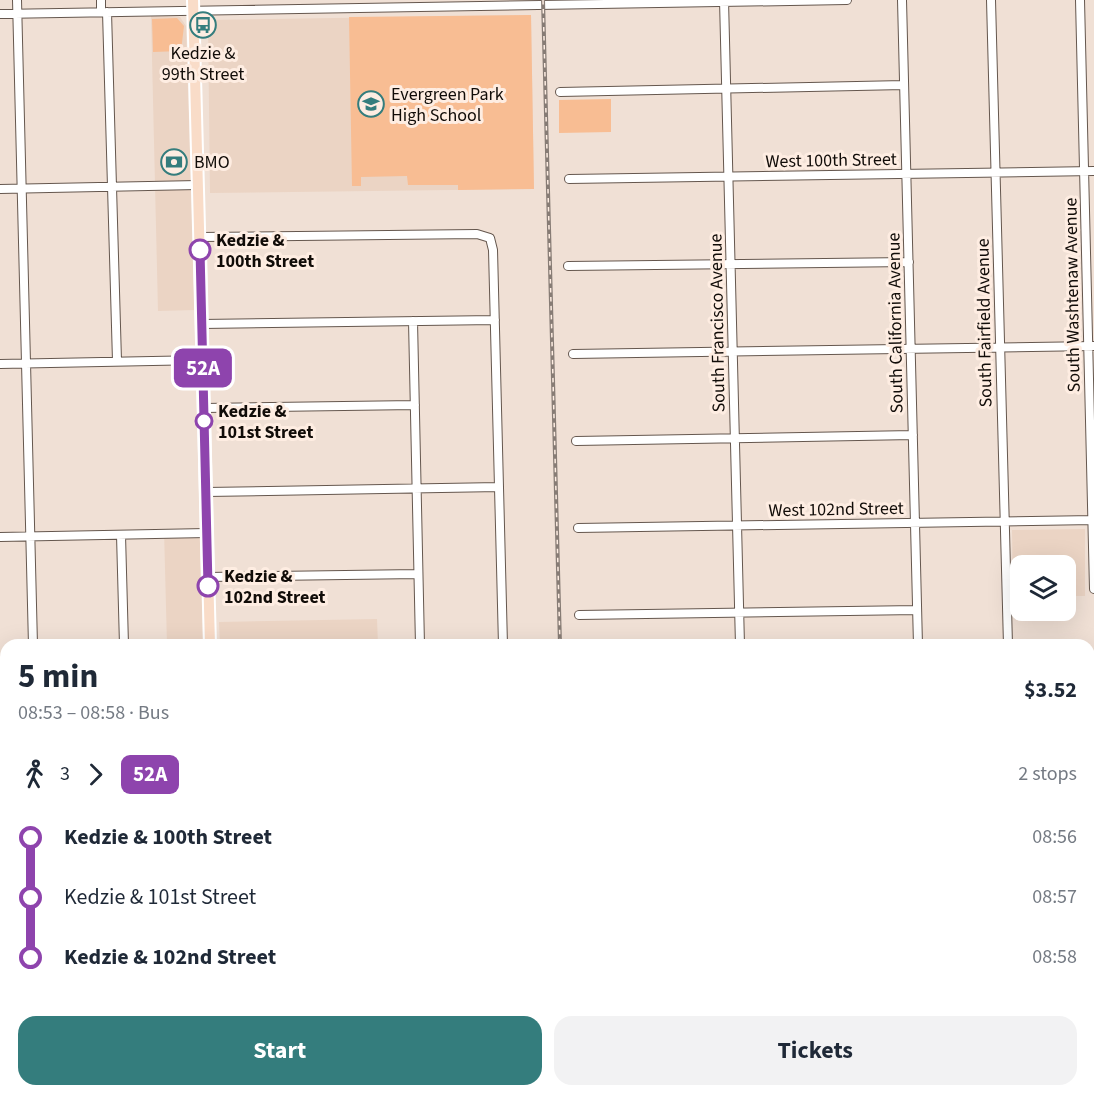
<!DOCTYPE html>
<html lang="en">
<head>
<meta charset="utf-8">
<style>
	:root { --surface:#fff; --page:#f2f2f3; --text:#1f2937; --muted:#747a83; --accent:#347d7d }
	body { margin:0; font-family:"Source Sans 3",sans-serif; background:var(--page); color:var(--text); height:100vh; display:flex; flex-direction:column; font-size:22px; white-space:nowrap }
	* { box-sizing:border-box; margin:0 }
	p { font-size:20px; color:var(--muted) }
	.icon { flex:none; width:33px; height:33px; fill:none; stroke:currentColor; stroke-width:2; stroke-linecap:round; stroke-linejoin:round }
	.map { position:relative; flex:1; overflow:hidden }
	.sheet { position:absolute; left:0px; top:639px; width:1095px; height:458px; display:flex; flex-direction:column; background:var(--surface); border-radius:18px 18px 0 0; box-shadow:0 6px 24px #0002 }
	.sheet>* { flex:none }
	.badge { padding:0 12px; border-radius:9px; font-size:21px; line-height:39px }
	.buttons { position:absolute; left:1010px; top:555px; display:grid; gap:12px }
	.buttons a { display:grid; place-items:center; width:66px; height:66px; border-radius:12px; background:var(--surface); box-shadow:0 6px 24px #0002; font-size:30px }
	.map>.badge { position:absolute; translate:-50% -50%; box-shadow:0 0 0 3px #fff }
	.legs { display:flex; align-items:center; gap:9px; height:66px; padding:0 18px; font-size:20px }
	.legs p { margin-inline-start:auto }
	.summary { display:flex; align-items:center; justify-content:space-between; height:102px; padding:0 18px }
	h1 { font-size:33px; font-weight:700; line-height:45px }
	.cta { display:flex; gap:12px; margin-top:auto; padding:12px 18px }
	.cta a { flex:1; height:69px; border-radius:18px; background:var(--accent); color:#fff; font-size:24px; font-weight:700; line-height:69px; text-align:center }
	.cta a+a { background:var(--page); color:var(--text) }
	ul { padding:0 18px; list-style:none }
	li { display:flex; align-items:center; gap:21px; height:60px; font-size:22px }
	li i { display:grid; place-items:center; width:9px; height:100%; margin:0 8px; background:currentColor }
	li i::after { content:''; width:15px; height:15px; margin:-8px; border:4px solid; border-radius:50%; background:var(--surface) }
	li p { margin-inline-start:auto }
	li:first-child i { background:linear-gradient(#0000 50%,currentColor 0) }
	li:last-child i { background:linear-gradient(currentColor 50%,#0000 0) }
	.map>svg:first-child { display:block }
	.built { fill:#ebd4c4 }
	.green { fill:#f8bd93 }
	.lines { fill:none; stroke-linecap:round; stroke-linejoin:round }
	.minor-casing { stroke:#65574e; stroke-width:10 }
	.major-casing { stroke:#fff; stroke-width:14 }
	.minor { stroke:#fff; stroke-width:8 }
	.major { stroke:#f9dcc8; stroke-width:10 }
	.rail-casing { stroke:#877c75; stroke-width:4 }
	.rail { stroke:#feede2; stroke-width:1.5; stroke-dasharray:4.5; stroke-linecap:butt }
	.line-1-casing { stroke:#fff; stroke-width:14 }
	.line-1 { stroke:#8e44ad; stroke-width:9 }
	.stop-1-dot { fill:#fff; stroke:#8e44ad; stroke-width:3 }
	.labels { text-anchor:middle; stroke-width:6; stroke-linejoin:round; paint-order:stroke }
	.poi-label { font-size:18px; fill:#110c08; stroke:#feede2; text-anchor:start }
	.street-label { font-size:18px; fill:#110c08; stroke:#feede2 }
	.stop-label { font-size:18px; font-weight:bold; fill:#110c08; stroke:#feede2; text-anchor:start }
</style>
</head>
<body>
<div class="map">
<svg width="1094" height="1096" viewBox="0 0 1094 1096">
	<rect width="100%" height="100%" fill="#f0e0d5"/>
	<path class="built" d="M151,15L180,17L186,26L195,310L158,311Z
		M531,15L534,189L210,193L208,20Z
		M200,528L203,645H167L164,530Z
		M1085,529V596H1065V566H1020V608H1013L1012,530Z
		M377,619L378,645H220L219,622Z"/>
	<path class="green" d="M531,15L534,189L458,190V185H408L407,176L361,177V186H352L349,17Z
		M177,18L184,26L181,51L153,52L152,19Z
		M611,99V132L559,133V100Z
		M1089,870H1094V1096H582L581,1091L1089,1090Z"/>
	<g class="lines">
		<g class="minor-casing">
			<path id="minor" d="M17,0L33,645
				M101,0V12
				M724,0L740,645
				M902,0L918,645
				M991,0L1008,645
				M1080,0L1094,589
				M107,12L117,361
				M0,14L847,0
				M560,92L904,85
				M569,179L1094,171
				M0,189L198,185
				M199,237L477,234L490,238L493,250L503,645
				M568,266L909,262
				M413,321L420,645
				M202,324L495,320
				M573,354L1094,346
				M0,364L203,360
				M204,408L415,405
				M576,441L913,435
				M206,492L499,487
				M578,528L1094,520
				M121,535L124,645
				M0,537L207,533
				M208,577L418,574
				M579,615L917,610
				M1089,867H1094
				M0,887H6
				M0,1062H6
				M46,1090V1096
				M134,1090V1096
				M306,1090V1096
				M390,1090V1096
				M476,1090V1096
				M554,1090V1096"/>
		</g>
		<g class="major-casing">
			<path id="major" d="M193,0L210,645
				M1089,692H1094
				M0,711H6
				M221,1090V1096"/>
		</g>
		<use href="#minor" class="minor"/>
		<use href="#major" class="major"/>
		<g class="rail-casing">
			<path id="rail" d="M543,0L560,645
				M575,1090L576,1096"/>
		</g>
		<use href="#rail" class="rail"/>
	</g>
	<g class="lines">
		<g class="line-1-casing">
			<path id="line-1" d="M200,250L208,586"/>
		</g>
		<use href="#line-1" class="line-1"/>
	</g>
	<defs>
		<g id="bus-ring" transform="scale(1.35)"><circle r="9.5" fill="#feede2" stroke="#347d7d" stroke-width="1.5"/><path d="M-5-6H5V4H4V6H2V4H-2V6H-4V4H-5ZM-3.5-4V0h7V-4ZM-3.5 1.2v1.5H-2V1.2ZM2 1.2v1.5H3.5V1.2Z" fill="#347d7d"/></g>
		<g id="school-ring" transform="scale(1.35)"><circle r="9.5" fill="#feede2" stroke="#347d7d" stroke-width="1.5"/><path d="M0-5L7-2L0 1L-7-2ZM-4 1L0 2.5L4 1V4Q0 6-4 4Z" fill="#347d7d"/></g>
		<g id="bank-ring" transform="scale(1.35)"><circle r="9.5" fill="#feede2" stroke="#347d7d" stroke-width="1.5"/><path d="M-6-4H6V4H-6ZM0-2.3a2.3 2.3 0 1 0 0 4.6a2.3 2.3 0 1 0 0-4.6Z" fill="#347d7d"/></g>
	</defs>
	<g fill-rule="evenodd">
		<use href="#bus-ring" x="203" y="25"/>
		<use href="#school-ring" x="371" y="104"/>
		<use href="#bank-ring" x="174" y="162"/>
	</g>
	<g class="stop-1-dot">
		<circle cx="200" cy="250" r="10"/>
		<circle cx="204" cy="421" r="8"/>
		<circle cx="208" cy="586" r="10"/>
	</g>
	<g class="labels">
		<g class="poi-label">
			<text x="203" y="59" text-anchor="middle">Kedzie &amp;<tspan x="203" dy="21">99th Street</tspan></text>
			<text x="391" y="100">Evergreen Park<tspan x="391" dy="21">High School</tspan></text>
			<text x="194" y="168">BMO</text>
		</g>
		<g class="street-label">
			<text transform="translate(831 160) rotate(-1)" y="6">West 100th Street</text>
			<text transform="translate(1072 295) rotate(-91)" y="6">South Washtenaw Avenue</text>
			<text transform="translate(717 323) rotate(-91)" y="6">South Francisco Avenue</text>
			<text transform="translate(895 323) rotate(-91)" y="6">South California Avenue</text>
			<text transform="translate(984 323) rotate(-91)" y="6">South Fairfield Avenue</text>
			<text transform="translate(836 509) rotate(-1)" y="6">West 102nd Street</text>
		</g>
		<g class="stop-label">
			<text x="216" y="246">Kedzie &amp;<tspan x="216" dy="21">100th Street</tspan></text>
			<text x="218" y="417">Kedzie &amp;<tspan x="218" dy="21">101st Street</tspan></text>
			<text x="224" y="582">Kedzie &amp;<tspan x="224" dy="21">102nd Street</tspan></text>
		</g>
	</g>
</svg>
<div class="buttons">
<a><svg class="icon" aria-label="layers" viewBox="0 0 24 24"><path d="M12 4l9 5-9 5-9-5zM3 14l9 5 9-5"/></svg></a>
</div>
<b class="badge" style="left:203px;top:368px;background:#8e44ad;color:#fff">52A</b>
<section class="sheet">
<div class="summary"><div><h1>5 min</h1><p>08:53 – 08:58 · Bus</p></div><b>$3.52</b></div>
<div class="legs"><svg class="icon" aria-label="walk" viewBox="0 0 24 24"><circle cx="13" cy="4" r="2"/><path d="M13 8l-2 6 4 7M11 14l-3 7M7 12l3-4h3l4 4"/></svg>3<svg class="icon" aria-label="forward" viewBox="0 0 24 24"><path d="M9 5l7 7-7 7"/></svg><b class="badge" style="background:#8e44ad;color:#fff">52A</b><p>2 stops</p></div>
<ul>
<li><i style="color:#8e44ad"></i><b>Kedzie &amp; 100th Street</b><p>08:56</p></li>
<li><i style="color:#8e44ad"></i><span>Kedzie &amp; 101st Street</span><p>08:57</p></li>
<li><i style="color:#8e44ad"></i><b>Kedzie &amp; 102nd Street</b><p>08:58</p></li>
</ul>
<div class="cta"><a>Start</a><a>Tickets</a></div>
</section>
</div>
</body>
</html>
